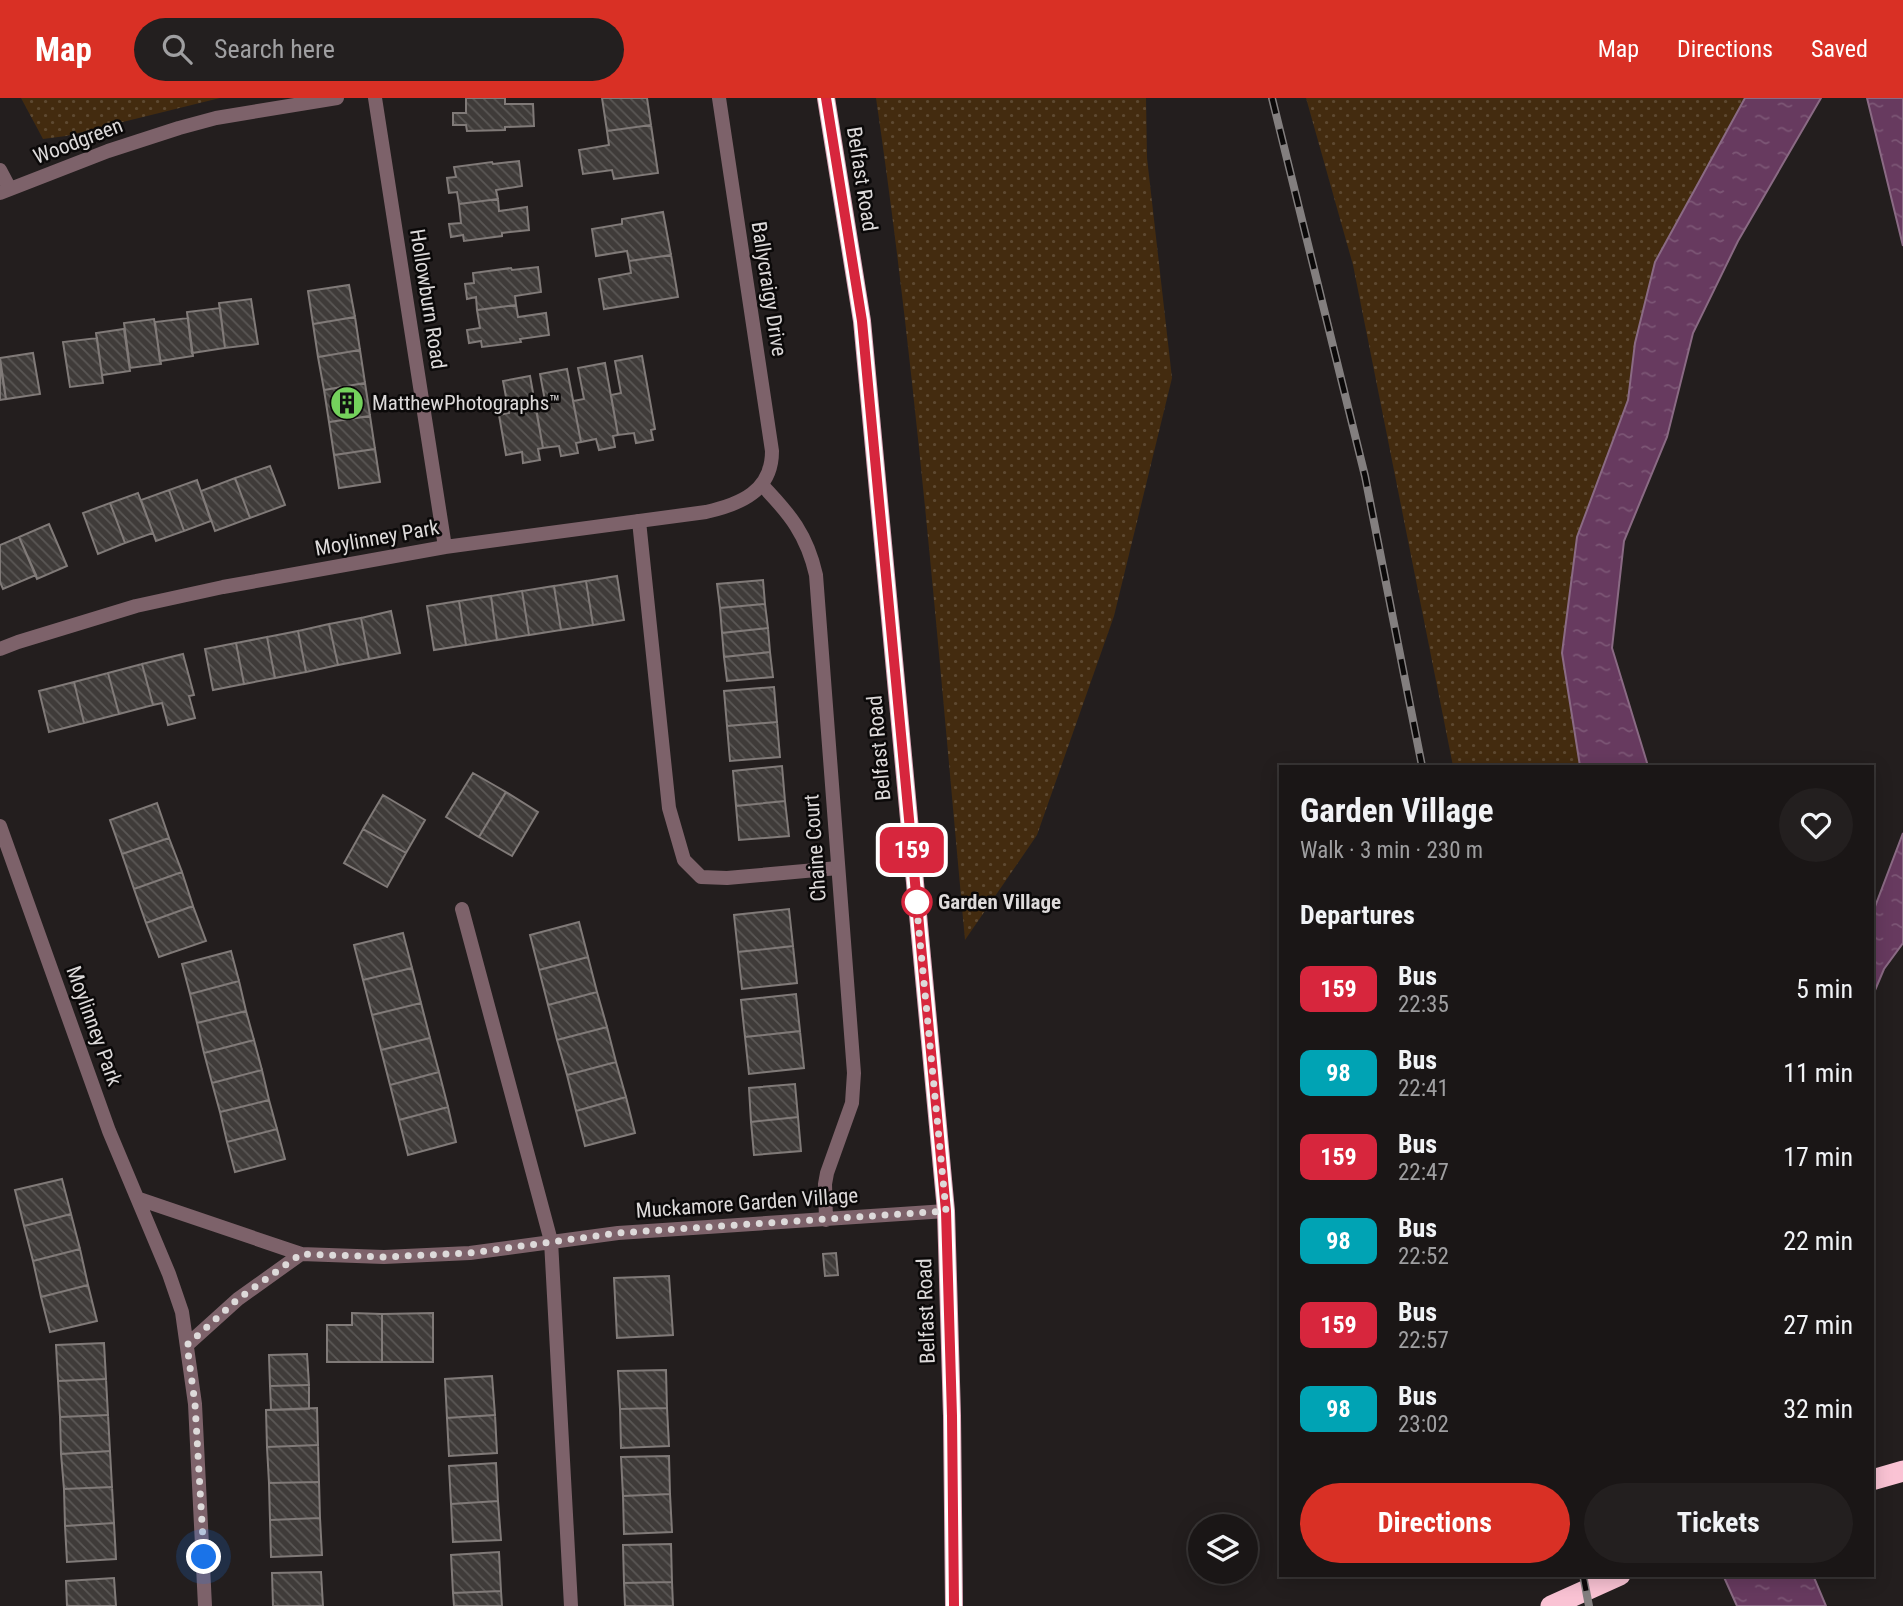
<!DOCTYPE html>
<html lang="en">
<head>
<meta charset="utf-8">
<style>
	:root { --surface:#1a1616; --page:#231f1f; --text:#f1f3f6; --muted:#9f9fa1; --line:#383535; --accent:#d93025 }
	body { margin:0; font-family:"Roboto Condensed",sans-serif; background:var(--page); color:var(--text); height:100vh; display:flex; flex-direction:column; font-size:26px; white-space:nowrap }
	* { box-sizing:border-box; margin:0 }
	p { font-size:23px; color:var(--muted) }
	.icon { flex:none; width:38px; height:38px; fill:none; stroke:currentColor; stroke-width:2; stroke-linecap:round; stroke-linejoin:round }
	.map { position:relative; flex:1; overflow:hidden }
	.drawer { position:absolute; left:1279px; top:667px; width:595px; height:812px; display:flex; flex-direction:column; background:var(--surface); border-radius:0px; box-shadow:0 4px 18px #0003,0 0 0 2px var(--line) }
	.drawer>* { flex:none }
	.badge { padding:0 14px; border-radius:10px; font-size:24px; line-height:46px }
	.controls { position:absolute; left:1188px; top:1416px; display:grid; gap:14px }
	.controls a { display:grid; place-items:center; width:70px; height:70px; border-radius:50%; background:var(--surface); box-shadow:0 4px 18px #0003,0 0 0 2px var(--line); font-size:35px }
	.you { position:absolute; width:35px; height:35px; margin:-18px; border:5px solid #fff; border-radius:50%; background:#1a73e8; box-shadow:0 0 0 10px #1a73e833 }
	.map>.badge { position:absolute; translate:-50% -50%; box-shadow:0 0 0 4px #fff }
	h2 { padding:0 21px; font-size:26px; line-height:63px }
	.round { display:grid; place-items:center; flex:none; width:74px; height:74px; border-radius:37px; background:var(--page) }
	.overview { display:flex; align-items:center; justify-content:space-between; height:119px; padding:0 21px }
	h1 { font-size:33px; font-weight:700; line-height:52px }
	.primary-button { display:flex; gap:14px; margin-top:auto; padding:14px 21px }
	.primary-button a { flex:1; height:80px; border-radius:42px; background:var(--accent); color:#fff; font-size:28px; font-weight:700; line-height:80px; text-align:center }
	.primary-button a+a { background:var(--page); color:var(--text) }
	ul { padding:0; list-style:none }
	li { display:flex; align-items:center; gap:21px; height:84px; padding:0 21px }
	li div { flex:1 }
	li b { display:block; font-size:26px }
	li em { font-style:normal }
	li .badge { min-width:77px; font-weight:700; text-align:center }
	header { display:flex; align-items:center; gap:42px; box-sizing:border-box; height:98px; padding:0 35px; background:var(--accent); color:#fff }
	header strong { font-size:33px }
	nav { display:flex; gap:38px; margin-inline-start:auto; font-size:24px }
	.search { width:490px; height:63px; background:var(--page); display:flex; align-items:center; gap:18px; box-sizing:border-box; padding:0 24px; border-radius:38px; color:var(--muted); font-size:26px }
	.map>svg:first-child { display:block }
	.grass { fill:url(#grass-dots) }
	.water { fill:url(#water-ripples); stroke:#8a6a84; stroke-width:2 }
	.building { fill:url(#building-back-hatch); stroke:#807a78; stroke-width:2 }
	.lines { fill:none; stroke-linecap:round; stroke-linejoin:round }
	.lane { stroke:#7d626a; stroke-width:14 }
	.street { stroke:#7d626a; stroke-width:14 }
	.primary { stroke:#dca4b6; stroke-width:18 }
	.highway { stroke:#fac3d4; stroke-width:21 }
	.rail-casing { stroke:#837f7f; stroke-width:8 }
	.rail { stroke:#0b0909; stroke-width:5; stroke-dasharray:16; stroke-linecap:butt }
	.line-casing { stroke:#fff; stroke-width:16 }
	.line { stroke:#d7263d; stroke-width:10 }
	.walk { stroke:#dddada; stroke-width:7; stroke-dasharray:0 12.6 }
	.stop-dot { fill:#fff; stroke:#d7263d; stroke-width:3.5 }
	.labels { text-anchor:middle; stroke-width:5; stroke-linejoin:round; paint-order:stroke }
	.street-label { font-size:21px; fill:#dddada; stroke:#0b0909 }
	.poi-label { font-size:21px; fill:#dddada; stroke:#0b0909; text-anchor:start }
	.stop-label { font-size:21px; font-weight:bold; fill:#dddada; stroke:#0b0909; text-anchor:start }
</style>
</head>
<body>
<header>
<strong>Map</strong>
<div class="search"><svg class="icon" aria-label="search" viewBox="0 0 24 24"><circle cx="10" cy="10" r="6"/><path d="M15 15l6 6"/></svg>Search here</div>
<nav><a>Map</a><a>Directions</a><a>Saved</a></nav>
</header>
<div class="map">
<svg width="1903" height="1508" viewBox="0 0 1903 1508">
	<defs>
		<pattern id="grass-dots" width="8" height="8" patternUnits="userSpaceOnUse" patternTransform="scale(1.75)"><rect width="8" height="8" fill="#432b0f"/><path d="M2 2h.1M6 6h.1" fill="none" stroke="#5e4931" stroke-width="1.8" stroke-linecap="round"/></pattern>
		<pattern id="water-ripples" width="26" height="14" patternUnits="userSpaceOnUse" patternTransform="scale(1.75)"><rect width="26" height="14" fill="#673a5f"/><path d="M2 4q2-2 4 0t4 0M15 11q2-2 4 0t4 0" fill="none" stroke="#7c5675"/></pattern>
		<pattern id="building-back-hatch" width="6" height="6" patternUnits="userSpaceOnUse" patternTransform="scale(1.75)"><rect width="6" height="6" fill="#3f3b39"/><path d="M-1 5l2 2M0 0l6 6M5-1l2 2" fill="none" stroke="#5a5755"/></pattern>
	</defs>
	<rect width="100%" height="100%" fill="#231e1e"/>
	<path class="grass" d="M21,0H220L66,38L43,41Z
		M876,0H1146L1147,60L1172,280L1114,518L1037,737L965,842C939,561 917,279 876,0Z
		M1306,0H1745L1655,164L1628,302L1594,395L1562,555L1580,668H1453L1353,167Z"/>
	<path class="water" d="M1745,0H1821L1738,143L1693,235L1667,339L1624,443L1612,550L1648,668H1580L1562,555L1577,439L1628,302L1635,245L1655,164Z
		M1867,0H1903V148Z
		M1903,735V845L1884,871L1873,897V814Z
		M1723,1477H1813L1826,1508H1737Z"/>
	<path class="building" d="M466,0H505V6H533L534,28L505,29V32L467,33L466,27H453V15H466Z
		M602,0H647L651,27L607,33Z
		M651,27L658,75L614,81L612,72L583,76L579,52L609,47L607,33Z
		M519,63L522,88L496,92L498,101L459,106L457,94L449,95L447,80L456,79L454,69L492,64L493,66Z
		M498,101L499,113L527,109L529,132L502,135V138L464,143L463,137L451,139L449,126L461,125L459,106Z
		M663,114L671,157L629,163L627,153L596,158L592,131L622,126V121Z
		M671,157L678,199L604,211L599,181L631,175L629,163Z
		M538,169L541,194L515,198L516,207L477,212L476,199L467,201L465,186L474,185L473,175L511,170L512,172Z
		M349,187L355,219L313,226L308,193Z
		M251,201L258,246L225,250L219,205Z
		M516,207L518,219L546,215L549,237L520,241L521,244L482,249L481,243L469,245L467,232L480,230L477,212Z
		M220,210L225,250L192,255L187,214Z
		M355,219L360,252L318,259L313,226Z
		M188,220L193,258L160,263L155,224Z
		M154,221L161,266L130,270L124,225Z
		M124,231L130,273L102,277L96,235Z
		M97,240L103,285L70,289L63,244Z
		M360,252L365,285L324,292L318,259Z
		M33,255L40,296L6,301L0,260Z
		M642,258L655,331L651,332L653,342L636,345L634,335L618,337L611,297L621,295L615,263Z
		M605,265L618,337L613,338L615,349L599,352L596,341L581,344L573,303L584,301L578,270Z
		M0,266L6,301L0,302Z
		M567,271L581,344L576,345L578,355L561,358L559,348L543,350L536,310L546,308L540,276Z
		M530,278L543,350L538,351L540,362L523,365L522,354L506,357L499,317L509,315L503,283Z
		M365,285L370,318L329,324L324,292Z
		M370,318L375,351L334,357L329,324Z
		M375,351L380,384L339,390L334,357Z
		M270,368L285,407L250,420L235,380Z
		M235,380L250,420L215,433L201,393Z
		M197,382L211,423L184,433L169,392Z
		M169,392L184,433L156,443L141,402Z
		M138,395L153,435L125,445L110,405Z
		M110,405L125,445L98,456L83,415Z
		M49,426L67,468L37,481L19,439Z
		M19,439L36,477L3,491L0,484V447Z
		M617,478L624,522L593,527L586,483Z
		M763,482L765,506L720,510L717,486Z
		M586,483L593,527L561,532L554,488Z
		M554,488L561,532L529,537L522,493Z
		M522,493L529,537L497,542L491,498Z
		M491,498L497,542L466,547L459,503Z
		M459,503L466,547L434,552L427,508Z
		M765,506L768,530L722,535L720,510Z
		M391,513L400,555L369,561L361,520Z
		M361,520L369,561L338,567L329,526Z
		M329,526L338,567L306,574L298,533Z
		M768,530L770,554L724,559L722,535Z
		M298,533L306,574L275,580L267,539Z
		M267,539L275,580L244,586L236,545Z
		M236,545L244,586L213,592L205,551Z
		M770,554L773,579L727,583L724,559Z
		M183,556L194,597L189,598L195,620L168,627L162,605L153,607L142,566Z
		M142,566L153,607L119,616L108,575Z
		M108,575L119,616L84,625L74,584Z
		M74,584L84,625L49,634L39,593Z
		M774,589L777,624L727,628L724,593Z
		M777,624L780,659L730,663L727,628Z
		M782,668L785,703L736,708L733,673Z
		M473,675L506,694L479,739L446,719Z
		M506,694L538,714L512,758L479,739Z
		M383,697L425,722L406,755L363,731Z
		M785,703L789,738L739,742L736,708Z
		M157,705L169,740L122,756L110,722Z
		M363,731L406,755L387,789L344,765Z
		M169,740L182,774L134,791L122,756Z
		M182,774L193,808L146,825L134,791Z
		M193,808L206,843L159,859L146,825Z
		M789,811L793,848L738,854L734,817Z
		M579,824L588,859L539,872L530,837Z
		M403,835L412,870L363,882L354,847Z
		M793,848L797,885L742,891L738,854Z
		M231,853L239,883L190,896L182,866Z
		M588,859L597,894L548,907L539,872Z
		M412,870L421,905L372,917L363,882Z
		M239,883L246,913L197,925L190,896Z
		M597,894L607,929L557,942L548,907Z
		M796,896L800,933L745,939L741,902Z
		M421,905L430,940L381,952L372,917Z
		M246,913L254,942L204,955L197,925Z
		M607,929L616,964L567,977L557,942Z
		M800,933L804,970L749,976L745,939Z
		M430,940L439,974L390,987L381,952Z
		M254,942L262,972L212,985L204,955Z
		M616,964L626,999L576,1013L567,977Z
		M262,972L269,1002L220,1014L212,985Z
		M439,974L448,1009L399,1022L390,987Z
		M795,986L798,1019L751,1024L749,990Z
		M626,999L635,1035L585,1048L576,1013Z
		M269,1002L277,1031L227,1044L220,1014Z
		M448,1009L456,1044L408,1057L399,1022Z
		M798,1019L801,1053L754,1057L751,1024Z
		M277,1031L285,1061L235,1074L227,1044Z
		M62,1081L71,1116L24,1128L15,1092Z
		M71,1116L80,1151L33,1163L24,1128Z
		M80,1151L88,1187L41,1199L33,1163Z
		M836,1155L838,1177L825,1178L823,1156Z
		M669,1178L673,1237L617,1240L614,1180Z
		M88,1187L97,1223L50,1234L41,1199Z
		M352,1215L382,1216V1264H327V1227H352Z
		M433,1215V1264H382V1216Z
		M104,1245L106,1281L58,1283L56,1247Z
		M307,1256L309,1287L270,1288L269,1257Z
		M666,1272L667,1310L620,1311L618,1273Z
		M492,1278L495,1317L447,1320L445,1281Z
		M106,1281L108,1317L60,1319L58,1283Z
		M309,1287V1311L271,1312L270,1288Z
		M317,1310L318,1347L267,1349L266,1312Z
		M667,1310L669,1348L621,1350L620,1311Z
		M108,1317L110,1353L61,1356L60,1319Z
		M495,1317L497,1355L449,1358L447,1320Z
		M318,1347L319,1384L269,1385L267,1349Z
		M110,1353L112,1389L64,1391L61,1356Z
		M669,1358L670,1396L623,1398L621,1359Z
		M496,1365L498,1403L451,1406L449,1368Z
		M319,1384L320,1420L270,1422L269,1385Z
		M112,1389L114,1425L65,1428L64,1391Z
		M670,1396L672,1434L624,1436L623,1398Z
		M498,1403L501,1442L453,1444L451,1406Z
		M320,1420L322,1457L271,1459L270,1422Z
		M114,1425L116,1461L67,1464L65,1428Z
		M671,1446L672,1484L624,1485L623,1447Z
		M499,1454L501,1493L453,1495L451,1457Z
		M321,1474L323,1508H273L272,1475Z
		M114,1480L116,1508H67L66,1483Z
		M672,1484L673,1508H625L624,1485Z
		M501,1493L502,1508H454L453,1495Z"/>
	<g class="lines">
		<path class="lane" d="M639,423L669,710L684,762L701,779L727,780L838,770"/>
		<path class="street" d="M375,0L445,449
			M0,72L10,91
			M0,95L108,53L179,30L216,20L337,0
			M762,387C790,416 807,437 816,477L854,975L852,1005L827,1075L825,1086L826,1122
			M0,551L18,544L136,508L223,489L445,449L706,414C741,406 772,393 772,353L719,0
			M0,728L109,1033L169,1176L182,1214L195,1306L205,1508
			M462,811L551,1143L571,1508
			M139,1101L301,1156L384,1159L470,1155L618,1135L946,1113
			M187,1247L238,1201L301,1156"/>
		<path class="primary" d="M826,0L862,223L946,1113L952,1318L954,1508"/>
		<path class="highway" d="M1872,1382L1903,1373
			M1551,1508L1620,1477"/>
		<g class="rail-casing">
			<path id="rail" d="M1272,0L1365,378L1422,668
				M1583,1477L1589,1508"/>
		</g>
		<use href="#rail" class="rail"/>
	</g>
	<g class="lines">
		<g class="line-casing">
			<path id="line" d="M826,0L862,223L946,1113L952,1318L954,1508"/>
		</g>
		<use href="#line" class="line"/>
		<path class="walk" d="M204,1459L195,1306L187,1247L238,1201L301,1156L384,1159L470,1155L618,1135L946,1113L915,791L917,804"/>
	</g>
	<defs>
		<g id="building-disc" transform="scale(1.75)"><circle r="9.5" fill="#74d25c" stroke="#0b0909"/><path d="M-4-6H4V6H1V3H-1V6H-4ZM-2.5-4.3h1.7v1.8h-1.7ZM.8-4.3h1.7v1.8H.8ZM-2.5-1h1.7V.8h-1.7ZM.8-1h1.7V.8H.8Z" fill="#111"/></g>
	</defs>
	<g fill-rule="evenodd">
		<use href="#building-disc" x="347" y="305"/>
	</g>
	<circle class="stop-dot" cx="917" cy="804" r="14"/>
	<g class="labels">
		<g class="street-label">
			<text transform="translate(78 43) rotate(-21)" y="7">Woodgreen</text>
			<text transform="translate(862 81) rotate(81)" y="7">Belfast Road</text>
			<text transform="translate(769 191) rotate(81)" y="7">Ballycraigy Drive</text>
			<text transform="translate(428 201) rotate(81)" y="7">Hollowburn Road</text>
			<text transform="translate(377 440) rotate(-10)" y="7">Moylinney Park</text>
			<text transform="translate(879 650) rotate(-95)" y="7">Belfast Road</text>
			<text transform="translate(815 750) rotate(-94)" y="7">Chaine Court</text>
			<text transform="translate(94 928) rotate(70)" y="7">Moylinney Park</text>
			<text transform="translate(747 1105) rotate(-4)" y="7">Muckamore Garden Village</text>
			<text transform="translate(926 1213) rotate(-92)" y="7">Belfast Road</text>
		</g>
		<g class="poi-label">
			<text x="372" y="312">MatthewPhotographs™</text>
		</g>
		<g class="stop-label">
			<text x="938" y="811">Garden Village</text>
		</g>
	</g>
</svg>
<div class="controls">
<a><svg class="icon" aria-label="layers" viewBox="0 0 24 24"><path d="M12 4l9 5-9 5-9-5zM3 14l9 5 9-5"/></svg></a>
</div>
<div class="you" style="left:204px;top:1459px"></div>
<b class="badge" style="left:912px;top:752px;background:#d7263d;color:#fff">159</b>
<section class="drawer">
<div class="overview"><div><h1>Garden Village</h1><p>Walk · 3 min · 230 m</p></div><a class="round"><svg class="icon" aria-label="heart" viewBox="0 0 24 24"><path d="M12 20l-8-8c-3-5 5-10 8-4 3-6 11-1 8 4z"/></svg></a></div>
<h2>Departures</h2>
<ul>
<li><span class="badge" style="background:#d7263d;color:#fff">159</span><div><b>Bus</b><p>22:35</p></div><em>5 min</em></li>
<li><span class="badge" style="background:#00a3b4;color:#fff">98</span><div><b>Bus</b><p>22:41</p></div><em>11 min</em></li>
<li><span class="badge" style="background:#d7263d;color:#fff">159</span><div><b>Bus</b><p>22:47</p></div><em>17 min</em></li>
<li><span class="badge" style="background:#00a3b4;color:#fff">98</span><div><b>Bus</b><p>22:52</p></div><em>22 min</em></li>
<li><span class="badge" style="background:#d7263d;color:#fff">159</span><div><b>Bus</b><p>22:57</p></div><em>27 min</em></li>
<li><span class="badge" style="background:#00a3b4;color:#fff">98</span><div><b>Bus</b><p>23:02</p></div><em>32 min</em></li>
</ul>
<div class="primary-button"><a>Directions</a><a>Tickets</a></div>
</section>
</div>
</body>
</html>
